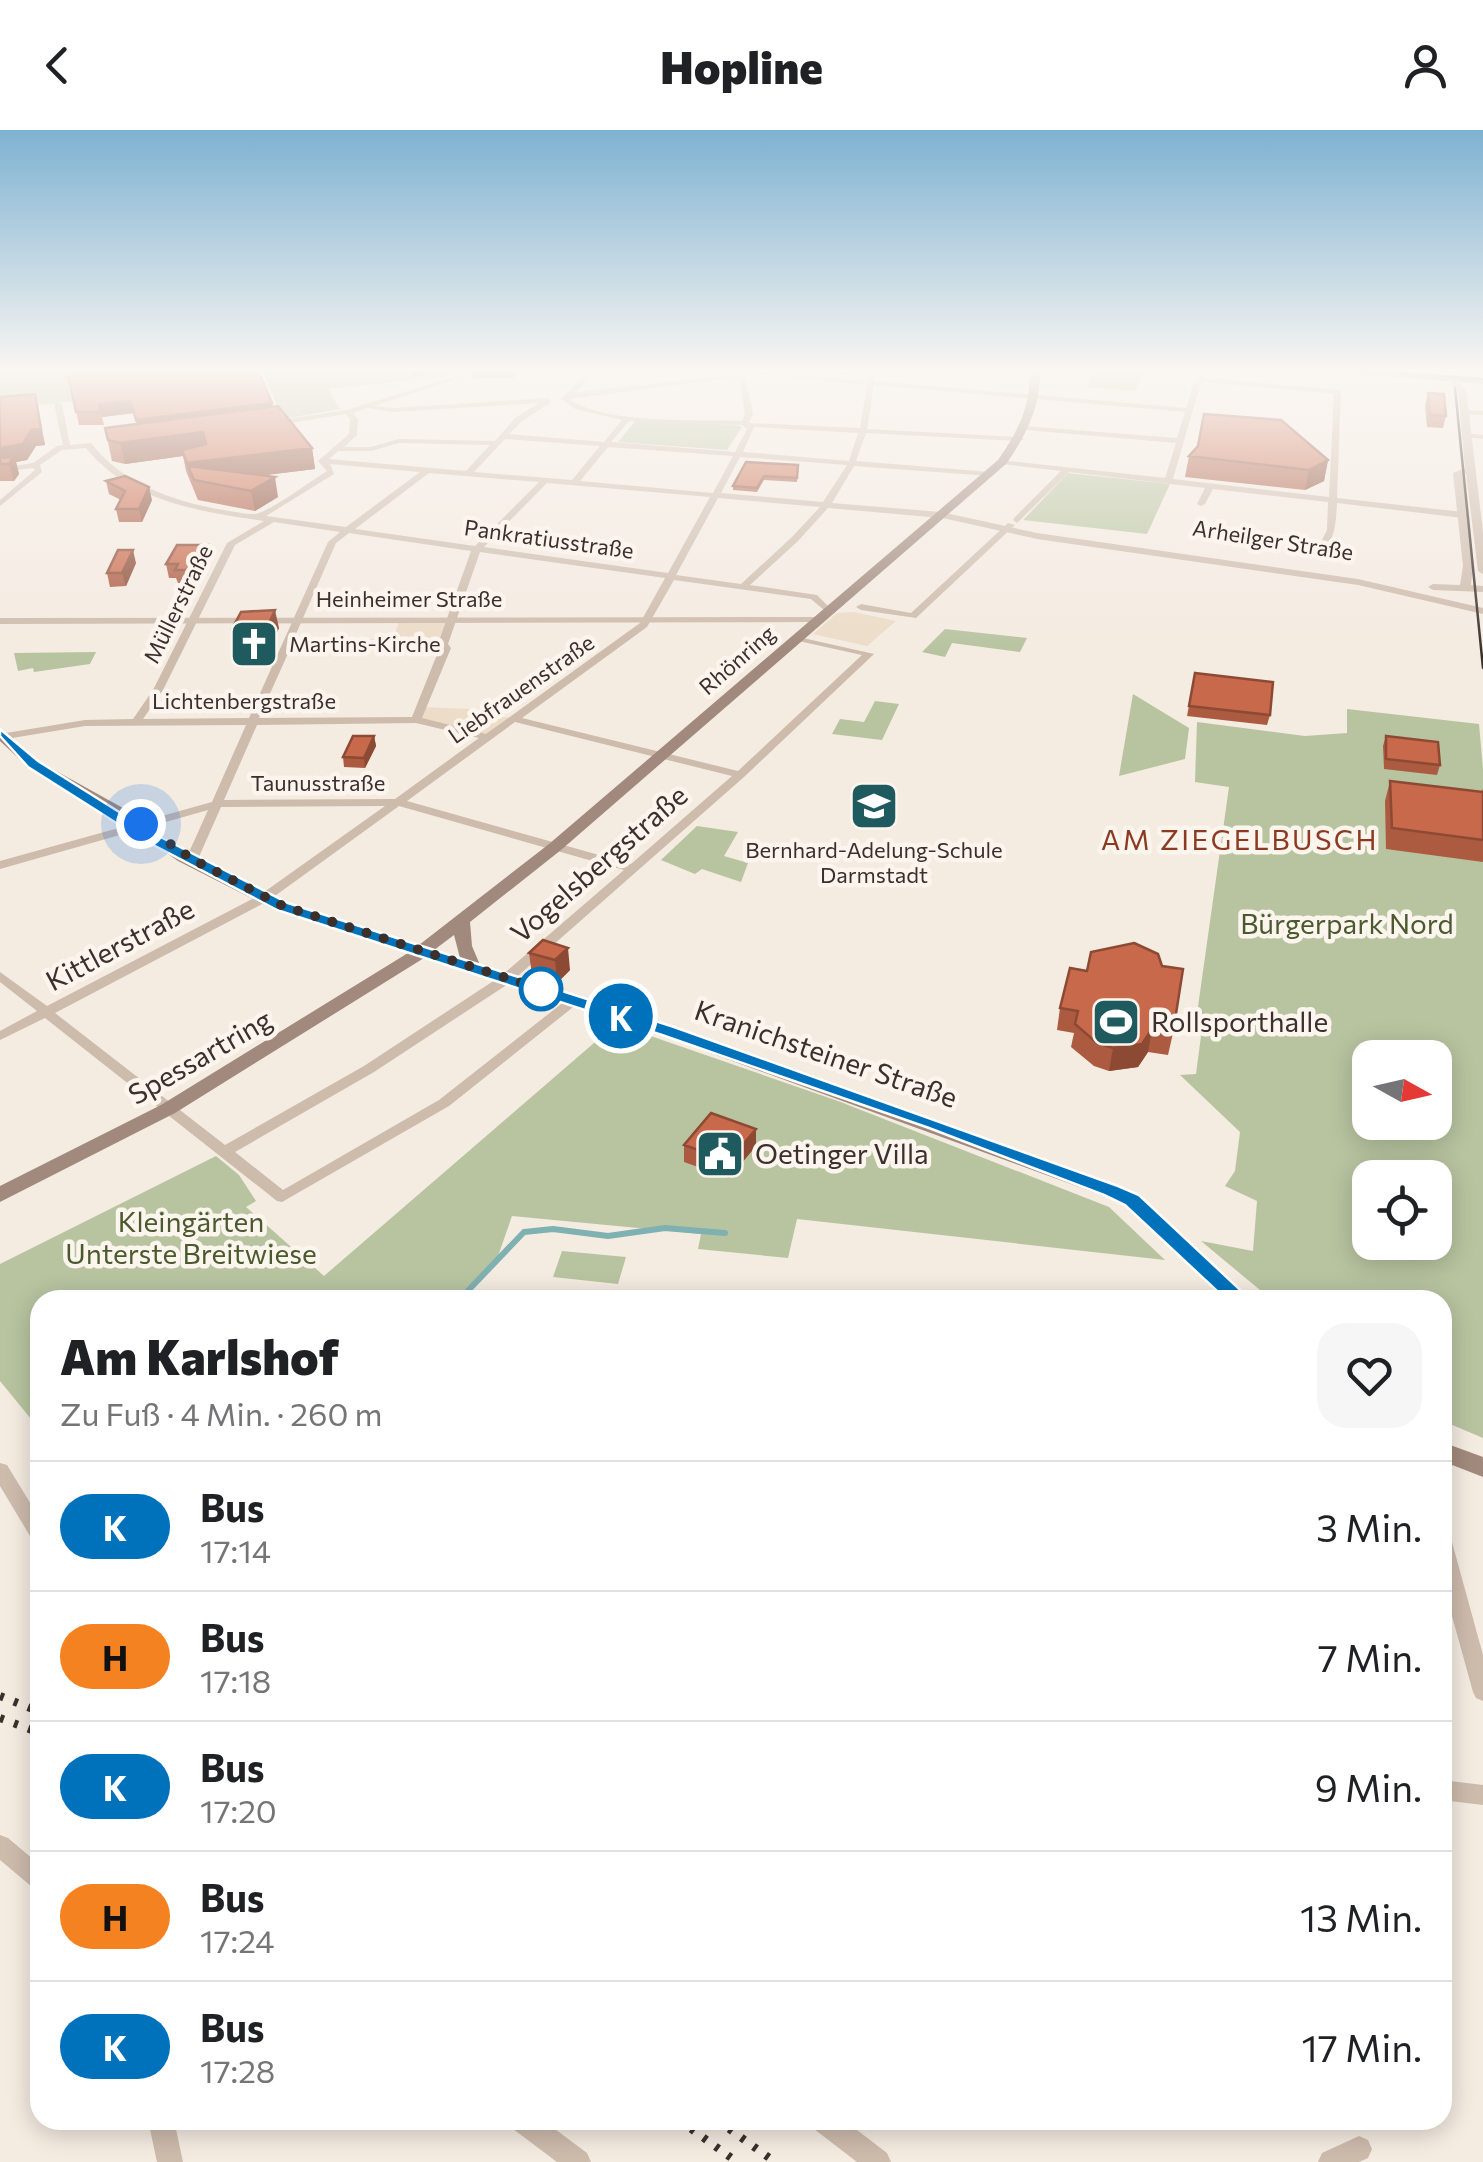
<!DOCTYPE html>
<html lang="de">
<head>
<meta charset="utf-8">
<style>
	:root { --surface:#fff; --page:#f6f6f6; --text:#202124; --muted:#757577; --line:#e0e0e0 }
	body { margin:0; font-family:Commissioner,sans-serif; background:var(--page); color:var(--text); height:100vh; display:flex; flex-direction:column; font-size:38px; white-space:nowrap }
	* { box-sizing:border-box; margin:0 }
	p { font-size:32px; color:var(--muted) }
	.icon { flex:none; width:55px; height:55px; fill:none; stroke:currentColor; stroke-width:2; stroke-linecap:round; stroke-linejoin:round }
	.map { position:relative; flex:1; overflow:hidden }
	.drawer { position:absolute; left:30px; top:1160px; width:1422px; height:840px; display:flex; flex-direction:column; background:var(--surface); border-radius:30px; box-shadow:0 5px 25px #0003 }
	.drawer>* { flex:none }
	.badge { padding:0 20px; border-radius:32px; font-size:35px; line-height:65px }
	.needle { width:65px; rotate:98deg }
	.controls { position:absolute; left:1352px; top:910px; display:grid; gap:20px }
	.controls a { display:grid; place-items:center; width:100px; height:100px; border-radius:20px; background:var(--surface); box-shadow:0 5px 25px #0003; font-size:50px }
	.you { position:absolute; width:50px; height:50px; margin:-25px; border:8px solid #fff; border-radius:50%; background:#1a73e8; box-shadow:0 0 0 15px #1a73e833 }
	.map>.badge { position:absolute; translate:-50% -50%; box-shadow:0 0 0 5px #fff }
	.round { display:grid; place-items:center; flex:none; width:105px; height:105px; border-radius:30px; background:var(--page) }
	.head { display:flex; align-items:center; justify-content:space-between; height:170px; padding:0 30px }
	h1 { font-size:48px; font-weight:800; line-height:75px }
	ul { padding:0; list-style:none }
	li { display:flex; align-items:center; gap:30px; height:130px; padding:0 30px; border-top:2px solid var(--line) }
	li div { flex:1 }
	li b { display:block; font-size:38px }
	li em { font-style:normal }
	li .badge { min-width:110px; font-weight:700; text-align:center }
	header { display:flex; justify-content:space-between; align-items:center; height:130px; padding:0 30px; background:var(--surface); font-size:45px; font-weight:800 }
	.map>svg:first-child { display:block }
	.green { fill:#b8c4a0; fill-rule:evenodd }
	.plaza { fill:#ecdcc8 }
	.lines { fill:none; stroke-linecap:round; stroke-linejoin:round }
	.stream { stroke:#7fb0b2; stroke-width:6 }
	.minor { fill:#cdbbac; fill-rule:evenodd }
	.tertiary { fill:#cdbbac; fill-rule:evenodd }
	.secondary { fill:#a18a7d; fill-rule:evenodd }
	.tram { stroke:#3b302b; stroke-width:2.5 }
	.rail { stroke:#3b302b; stroke-width:8; stroke-dasharray:4 11; stroke-linecap:butt }
	.wall { fill:#ac5a40 }
	.shaded-wall { fill:#8c4a34 }
	.building { fill:#c8694b; stroke:#8c4a34; stroke-width:2.5 }
	.line { fill:#0072bc; stroke:#fff; stroke-width:2.5 }
	.walk { stroke:#3b302b; stroke-width:10; stroke-dasharray:0 18 }
	.stop-dot { fill:#fff; stroke:#0072bc; stroke-width:5 }
	.labels { text-anchor:middle; stroke-width:9; stroke-linejoin:round; paint-order:stroke }
	.far-street-label { font-size:22px; fill:#3b302b; stroke:#fbf5ee }
	.far-poi-label { font-size:22px; fill:#3b302b; stroke:#fbf5ee; text-anchor:start }
	.far-quarter-label { font-size:28px; letter-spacing:2.5px; fill:#8c3b22; stroke:#fbf5ee }
	.street-label { font-size:28px; fill:#3b302b; stroke:#fbf5ee }
	.park-label { font-size:28px; fill:#4a5a2e; stroke:#fbf5ee }
	.poi-label { font-size:28px; fill:#3b302b; stroke:#fbf5ee; text-anchor:start }
</style>
</head>
<body>
<header><svg class="icon" aria-label="back" viewBox="0 0 24 24"><path d="M15 5l-7 7 7 7"/></svg>Hopline<svg class="icon" aria-label="person" viewBox="0 0 24 24"><circle cx="12" cy="8" r="4"/><path d="M4 21q1-7 8-7t8 7"/></svg></header>
<div class="map">
<svg width="1483" height="2032" viewBox="0 0 1483 2032">
	<rect width="100%" height="100%" fill="#f4ebe1"/>
	<path class="green" d="M0,238H212L74,271L0,279Z
		M261,238H479L444,247L328,259L340,279L283,289Z
		M1096,238L1143,242L1135,261L1087,257Z
		M636,290L737,295L742,297L727,320L618,312Z
		M1068,343L1170,354L1147,404L1023,390Z
		M945,499L1027,508L1020,522L952,513L945,527L922,522Z
		M96,522L90,534L34,542L33,538L18,541L14,523Z
		M1133,564L1189,598L1185,629L1119,646Z
		M875,571L899,574L882,610L832,604L840,589L864,592Z
		M1347,579L1479,594L1483,639V1308L1443,1291L1442,1170H1272L1201,1111L1253,1121L1257,1071L1225,1056L1235,1041L1240,1002L1180,945L1196,944L1201,906L1194,905L1229,657L1195,652L1197,592L1305,606L1347,603ZM1370,928H1435V992H1370ZM1370,1048H1435V1112H1370Z
		M697,696L738,702L724,726L748,733L741,752L702,739L695,744L661,730Z
		M616,894L838,971L1109,1077L1165,1130L797,1089L788,1128L698,1119L701,1104L512,1086L497,1129L454,1170H40V1300L0,1251V1134L216,1026L239,1045L256,1071L246,1077L324,1146Z
		M562,1121L626,1127L618,1154L553,1147Z"/>
	<path class="plaza" d="M854,482L896,491L867,516L813,504L837,483Z
		M399,492H451L443,514L287,516L290,510L393,509Z
		M422,577L469,579L513,589L487,607L416,590Z"/>
	<g class="lines">
		<path class="stream" d="M459,1170L524,1102L553,1099L608,1106L665,1098L725,1103"/>
		<path class="minor" d="M481,238H490L374,276L394,278L548,268L551,272L521,292L509,304L604,312L622,290L575,279L561,269L592,238H599L576,262L735,245L738,247L569,269C607,295 694,289 742,291L745,284L739,247L742,245L745,247L753,284L749,293L860,298L867,255L749,243L752,241L867,251L868,243L838,245L835,243L872,238H907L875,242L874,251L1186,278L1193,254L1199,249V238H1205L1206,248L1341,260L1337,368L1463,382L1467,385L1463,388L1337,373C1336,393 1335,411 1320,425L1316,422L1327,400L1328,372L1213,359L1205,374L1201,376L1197,374L1205,358L1069,342L1017,393L1013,390L1014,388L1061,341L1002,334L998,332L999,330L1165,348L1176,313L1026,300L1023,296L1177,308L1185,282L874,255L867,299L1020,307L1024,309L1020,311L866,303L856,331L990,342L994,344L990,346L854,336L832,373L941,382L945,385L941,388L828,378L798,411L750,455L817,465L829,477L824,480L811,469L674,450L647,497L522,588L738,641L862,525L794,510V506L874,524L744,647L511,852L374,942L235,1022L283,1060L439,970L570,867H580L582,870L449,976L282,1072L277,1071L45,888L0,910V901L37,881L0,852V842L47,876L260,765L385,676L221,677L198,729L192,733L186,729L208,680L0,739V731L212,672L246,595L85,596L0,610V604L85,590L133,589L153,560L227,413L264,391C201,382 128,371 86,318L62,320L40,335L42,342L0,376V370L35,340L33,338L0,342V338L33,333L57,316L63,315L54,274L58,272L62,274L70,315L91,313C123,355 178,373 229,381C238,382 251,386 259,383C281,374 306,354 327,341L318,331L349,304L350,289L346,284L271,296L268,292L347,280ZM1204,252L1334,264L1329,367L1173,349L1200,255ZM539,273L515,288L495,311L399,309L371,317H344L357,305L358,289L353,283L367,278L394,282ZM629,291L742,295L747,299L735,322L611,312ZM754,297L858,303L849,331L743,322ZM505,309L600,316L572,350L474,342ZM399,313L490,315L466,341L329,329L338,321H371ZM608,317L733,326L713,363L580,351ZM740,327L847,335L823,372L721,363ZM330,334L420,342L346,397L266,386L334,344ZM429,343L539,352L475,416L355,399ZM547,353L710,367L668,443L484,417ZM718,368L820,377L792,407L741,454L676,445ZM274,392L340,402L328,412L249,588L143,589L163,560L235,415ZM349,403L471,421L439,511L292,513L336,413ZM480,422L665,448L640,493L486,604L422,588L451,518L448,514ZM440,517L412,587L259,588L290,519ZM515,592L732,646L631,734L407,671ZM416,593L479,608L395,669L224,670L257,595ZM399,676L624,740L501,846L364,936L225,1015L55,883L268,771Z
			M674,238H705L726,241L723,243L677,240Z
			M1463,280L1483,281V285L1460,284Z
			M1464,303L1483,305V309L1464,307Z
			M1008,393L1015,395L916,488L861,480L856,477L861,474L911,483Z
			M0,1333L7,1335L40,1389V1413L33,1411L0,1356Z
			M1442,1404L1449,1406L1452,1412L1483,1525V1571L1476,1568L1473,1562L1442,1450Z
			M1442,1650L1483,1655V1675L1442,1670Z
			M0,1705L8,1708L40,1735V1760L32,1757L0,1730Z
			M148,1990H174L183,2032H157Z
			M509,1990H543L587,2023L591,2032H557L513,1999Z
			M810,1990H844L887,2023L891,2032H857L814,1999Z
			M1359,2006L1368,2010L1372,2019L1368,2028L1359,2032H1318L1322,2023Z"/>
		<path class="tertiary" d="M1450,246L1466,259L1483,402V444L1478,441L1466,343L1463,344L1473,436L1471,455L1483,456V462L1433,460L1428,457L1433,454L1460,455L1463,436L1453,343L1465,338L1458,260L1446,248Z
			M941,382L1037,403L1358,449L1483,478V484L1358,455L1037,409L938,387V383Z
			M822,487V491L818,492L0,494V488Z"/>
		<path class="secondary" d="M1030,238H1040C1041,276 1027,304 1006,334L561,720L470,792L472,816L480,835L675,897L1139,1065L1251,1170H1226L1125,1075L1104,1066L661,905L424,828L175,983L0,1072V1056L161,975L408,823L277,781L178,731L110,683L28,637L0,611V599L38,631L132,683L134,687L190,725L289,773L419,815L549,714L998,330C1019,301 1031,274 1030,238ZM454,805L460,828L434,820Z
			M1316,238L1483,248V254L1320,241Z
			M1442,1312L1483,1327V1347L1442,1331Z"/>
		<path class="tram" d="M1335,238L1483,249
			M1455,258L1483,538"/>
		<path class="rail" d="M0,1566L40,1582
			M0,1588L40,1603
			M679,1990L737,2032
			M717,1990L775,2032"/>
	</g>
	<path class="wall" d="M407,238H528L512,248H473L472,238L412,247Z
		M67,239L273,277L312,318L315,339L265,345L278,367L255,381L198,370L186,341L183,326L125,334L112,331L105,298L137,294L134,283L102,287L104,295H79Z
		M1428,263L1446,286L1443,298L1427,297L1425,275Z
		M35,264L45,315L36,316L27,330L16,332L19,344L14,351H0V267Z
		M1189,326L1328,330L1324,351L1305,360L1185,347Z
		M798,335L797,352L764,350L757,362L733,360V356Z
		M106,351L152,370L142,392H119L116,379L121,370L109,364Z
		M208,415L210,428L197,453H178L176,448H169L166,434Z
		M136,433L126,456L110,457L107,443Z
		M279,498L270,517L245,525L236,517L232,499Z
		M1195,543L1270,585L1267,595L1187,586Z
		M374,606L376,616L365,638L344,637L343,627Z
		M1386,606L1440,635L1437,645L1384,639L1383,616Z
		M1390,651L1482,662L1483,658V732L1386,719L1385,671Z
		M543,810L570,840L557,853L532,845L529,823Z
		M1087,841L1173,903L1168,925L1148,922L1138,937L1109,941L1094,936L1071,917L1074,903L1057,900L1060,878Z
		M684,1015L756,1016L729,1048L684,1032Z"/>
	<path class="shaded-wall" d="M411,238H472L412,247Z
		M512,238H528L512,248Z
		M35,264L45,315L36,316L27,330L16,332L19,344L14,351L9,334H0V318Z
		M131,271L134,283L102,287L99,274Z
		M272,273L274,285L139,302L136,290Z
		M203,302L207,322L182,320L183,326L125,334L120,313Z
		M312,318L315,339L208,352L188,336L192,354L187,333Z
		M1328,330L1324,351L1305,360L1309,340Z
		M275,347L278,367L255,381L251,361Z
		M149,357L152,370L142,392L139,379Z
		M208,415L210,428L197,453L194,440Z
		M133,420L136,433L126,456L122,443Z
		M275,480L279,498L270,517L245,525L242,506Z
		M374,606L376,616L365,638L364,628Z
		M568,818L570,840L557,853L555,830Z
		M1152,899L1148,922L1138,937L1109,941L1113,918Z
		M756,999V1016L729,1048V1031Z"/>
	<path class="building" d="M84,238H257L272,273L136,290L131,271L99,274L101,282H76L67,239Z
		M1428,263L1444,264L1446,286L1430,285Z
		M35,264L41,299L31,300L23,314L0,318V267Z
		M278,276L312,318L187,333L182,320L206,314L203,302L120,313L108,310L105,298Z
		M1204,284L1281,290L1328,330L1309,340L1189,326L1198,316Z
		M14,327L9,334H0V328Z
		M746,332L798,335L797,348L764,346L757,358L733,356Z
		M188,336L275,347L251,361L194,350Z
		M125,346L149,357L139,379H116L125,361L106,351Z
		M177,415H208L194,440H175L178,434H166Z
		M118,420H133L122,443H107Z
		M275,480L267,498L242,506L232,499L241,482Z
		M1195,543L1273,552L1270,585L1189,576Z
		M353,606H374L364,628L343,627Z
		M1386,606L1438,612L1440,635L1386,629Z
		M1390,651L1483,662V710L1392,698Z
		M543,810L568,818L555,830L529,823Z
		M1134,813L1158,824L1162,836L1183,839L1173,903L1152,899L1142,914L1113,918L1097,913L1075,894L1078,881L1060,878L1070,838L1087,841L1091,822Z
		M711,983L756,999L729,1031L684,1015Z"/>
	<linearGradient id="sky" x2="0" y2="1"><stop stop-color="#7eb2d2"/><stop offset="0.46" stop-color="#faf6f2"/><stop offset="1" stop-color="#faf6f2" stop-opacity="0"/></linearGradient>
	<rect width="1483" height="522" fill="url(#sky)"/>
	<path class="line" d="M0,599L38,631L151,702L288,773L674,897L1118,1056L1139,1065L1251,1170L1248,1175H1232L1125,1075L1104,1065L929,998L662,905L277,780L140,708L28,637L0,606Z"/>
	<g class="lines">
		<path class="walk" d="M141,694L192,729L283,776L541,859"/>
	</g>
	<defs>
		<g id="church-square" transform="scale(2.5)"><rect x="-9" y="-9" width="18" height="18" rx="4" fill="#1f5a5e" stroke="#fbf5ee"/><path d="M-1.2-6h2.4v3.5h3.3v2.4h-3.3V6h-2.4V-.1h-3.3v-2.4h3.3Z" fill="#fff"/></g>
		<g id="school-square" transform="scale(2.5)"><rect x="-9" y="-9" width="18" height="18" rx="4" fill="#1f5a5e" stroke="#fbf5ee"/><path d="M0-5L7-2L0 1L-7-2ZM-4 1L0 2.5L4 1V4Q0 6-4 4Z" fill="#fff"/></g>
		<g id="stadium-square" transform="scale(2.5)"><rect x="-9" y="-9" width="18" height="18" rx="4" fill="#1f5a5e" stroke="#fbf5ee"/><path d="M0-5a6.5 5 0 1 0 0 10a6.5 5 0 1 0 0-10ZM-3.5-1.8h7v3.6h-7Z" fill="#fff"/></g>
		<g id="civic-square" transform="scale(2.5)"><rect x="-9" y="-9" width="18" height="18" rx="4" fill="#1f5a5e" stroke="#fbf5ee"/><path d="M-.6-6.5H3V-4.5H.6V-3L4-1V1h2V6H-6V1h2V-1L-.6-3ZM-1.2 2.5V6h2.4V2.5Z" fill="#fff"/></g>
	</defs>
	<g fill-rule="evenodd">
		<use href="#church-square" x="254" y="514"/>
		<use href="#school-square" x="874" y="676"/>
		<use href="#stadium-square" x="1116" y="892"/>
		<use href="#civic-square" x="720" y="1024"/>
	</g>
	<circle class="stop-dot" cx="541" cy="859" r="20"/>
	<g class="labels">
		<g class="far-street-label">
			<text transform="translate(549 409) rotate(8)" y="8">Pankratiusstraße</text>
			<text transform="translate(1273 410) rotate(9)" y="8">Arheilger Straße</text>
			<text x="409" y="477">Heinheimer Straße</text>
			<text transform="translate(178 474) rotate(-64)" y="8">Müllerstraße</text>
			<text transform="translate(737 530) rotate(-41)" y="8">Rhönring</text>
			<text transform="translate(521 559) rotate(-35)" y="8">Liebfrauenstraße</text>
			<text x="244" y="579">Lichtenbergstraße</text>
			<text x="318" y="661">Taunusstraße</text>
		</g>
		<g class="far-poi-label">
			<text x="289" y="522">Martins-Kirche</text>
			<text x="874" y="728" text-anchor="middle">Bernhard-Adelung-Schule<tspan x="874" dy="25">Darmstadt</tspan></text>
		</g>
		<g class="far-quarter-label">
			<text x="1240" y="720">AM ZIEGELBUSCH</text>
		</g>
		<g class="street-label">
			<text transform="translate(599 734) rotate(-41)" y="10">Vogelsbergstraße</text>
			<text transform="translate(120 815) rotate(-28)" y="10">Kittlerstraße</text>
			<text transform="translate(826 924) rotate(19)" y="10">Kranichsteiner Straße</text>
			<text transform="translate(200 927) rotate(-30)" y="10">Spessartring</text>
		</g>
		<g class="park-label">
			<text x="1347" y="804">Bürgerpark Nord</text>
			<text x="191" y="1102">Kleingärten<tspan x="191" dy="32">Unterste Breitwiese</tspan></text>
		</g>
		<g class="poi-label">
			<text x="1151" y="902">Rollsporthalle</text>
			<text x="755" y="1034">Oetinger Villa</text>
		</g>
	</g>
</svg>
<div class="controls">
<a><svg class="needle" viewBox="-14 -14 28 28"><path d="M0-13l5 13h-10z" fill="#e53935"/><path d="M0 13l5-13h-10z" fill="#757577"/></svg></a>
<a><svg class="icon" aria-label="locate" viewBox="0 0 24 24"><circle cx="12" cy="12" r="6"/><path d="M12 2v4M12 18v4M2 12h4M18 12h4"/></svg></a>
</div>
<div class="you" style="left:141px;top:694px"></div>
<b class="badge" style="left:621px;top:886px;background:#0072bc;color:#fff">K</b>
<section class="drawer">
<div class="head"><div><h1>Am Karlshof</h1><p>Zu Fuß · 4 Min. · 260 m</p></div><a class="round"><svg class="icon" aria-label="heart" viewBox="0 0 24 24"><path d="M12 20l-8-8c-3-5 5-10 8-4 3-6 11-1 8 4z"/></svg></a></div>
<ul>
<li><span class="badge" style="background:#0072bc;color:#fff">K</span><div><b>Bus</b><p>17:14</p></div><em>3 Min.</em></li>
<li><span class="badge" style="background:#f58220;color:#111">H</span><div><b>Bus</b><p>17:18</p></div><em>7 Min.</em></li>
<li><span class="badge" style="background:#0072bc;color:#fff">K</span><div><b>Bus</b><p>17:20</p></div><em>9 Min.</em></li>
<li><span class="badge" style="background:#f58220;color:#111">H</span><div><b>Bus</b><p>17:24</p></div><em>13 Min.</em></li>
<li><span class="badge" style="background:#0072bc;color:#fff">K</span><div><b>Bus</b><p>17:28</p></div><em>17 Min.</em></li>
</ul>
</section>
</div>
</body>
</html>
